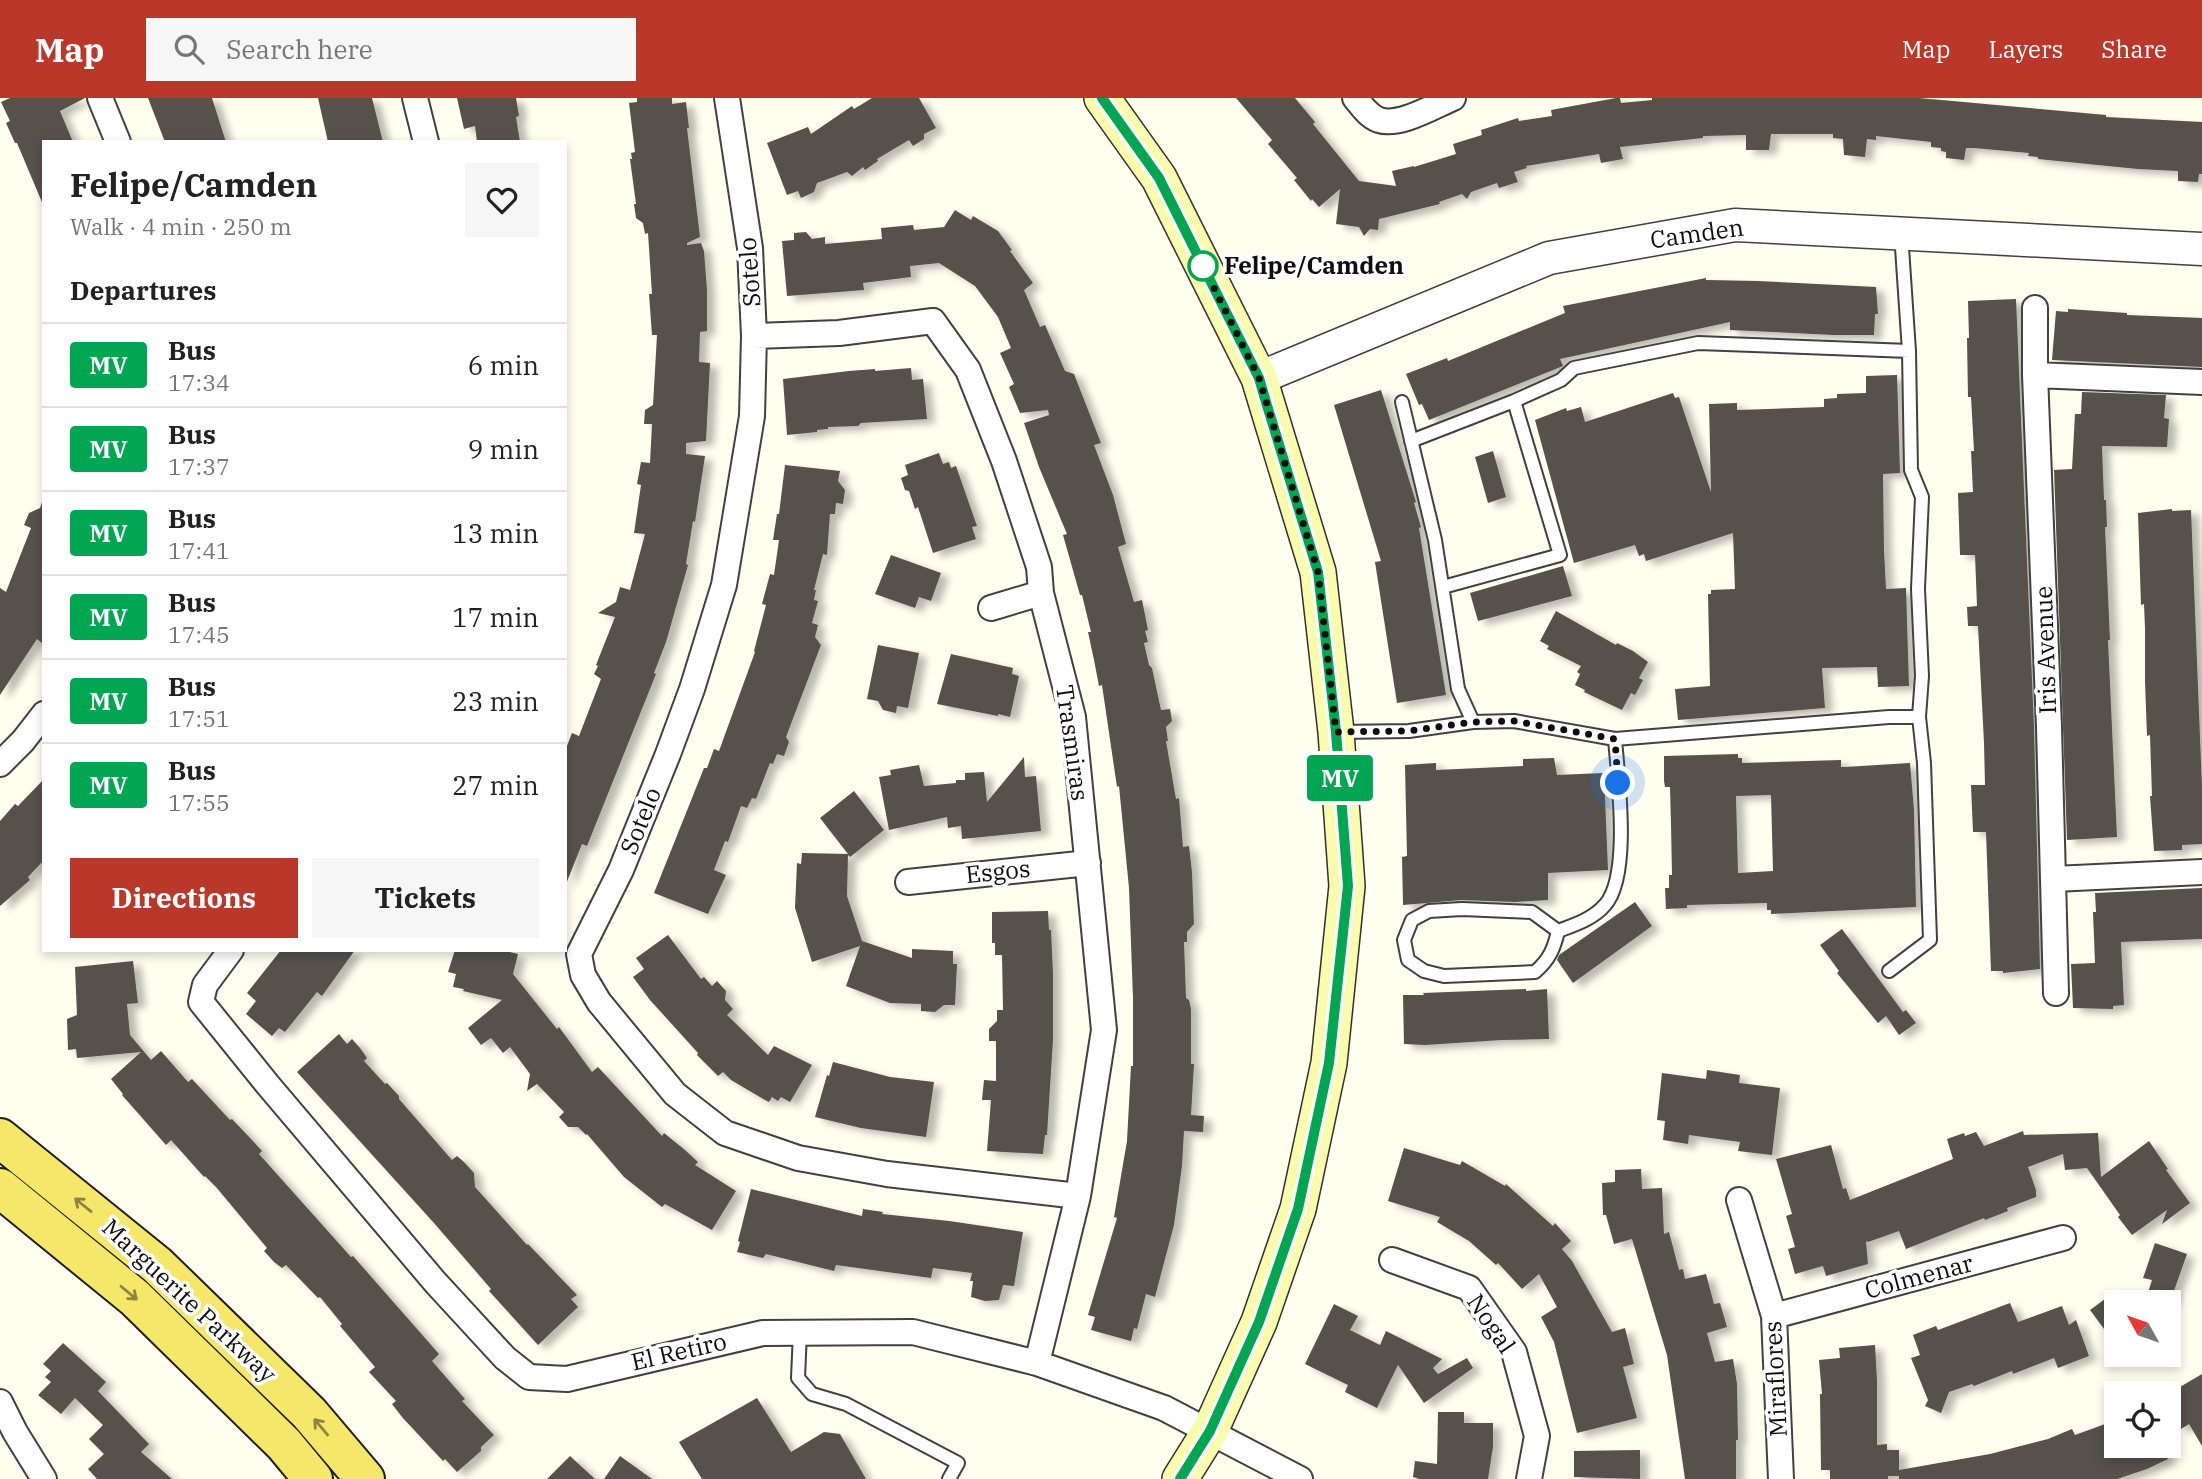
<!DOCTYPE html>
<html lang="en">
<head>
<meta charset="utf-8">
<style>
	:root { --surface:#fff; --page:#f6f6f6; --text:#222; --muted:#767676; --line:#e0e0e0; --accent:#ba382a }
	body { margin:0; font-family:"IBM Plex Serif",serif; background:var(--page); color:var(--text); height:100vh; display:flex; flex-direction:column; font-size:26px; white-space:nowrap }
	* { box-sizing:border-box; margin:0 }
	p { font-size:23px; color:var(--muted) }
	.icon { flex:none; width:38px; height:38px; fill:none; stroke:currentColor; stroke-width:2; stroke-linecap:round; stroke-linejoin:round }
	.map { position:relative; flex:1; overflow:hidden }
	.sheet { position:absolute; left:42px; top:42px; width:525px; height:812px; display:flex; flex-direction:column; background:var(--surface); border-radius:0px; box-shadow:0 4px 10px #0003 }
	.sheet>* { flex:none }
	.badge { padding:0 14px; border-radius:5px; font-size:24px; line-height:46px }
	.needle { width:46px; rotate:310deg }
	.buttons { position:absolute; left:2104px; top:1192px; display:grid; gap:14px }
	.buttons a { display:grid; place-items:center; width:77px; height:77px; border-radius:0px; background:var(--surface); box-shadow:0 4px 10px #0003; font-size:35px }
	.you { position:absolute; width:35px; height:35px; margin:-18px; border:5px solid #fff; border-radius:50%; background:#1a73e8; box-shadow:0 0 0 10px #1a73e833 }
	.map>.badge { position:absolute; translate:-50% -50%; box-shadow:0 0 0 4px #fff }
	h2 { padding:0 28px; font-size:26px; line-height:63px }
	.round { display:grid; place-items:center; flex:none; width:74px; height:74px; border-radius:0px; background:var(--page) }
	.headline { display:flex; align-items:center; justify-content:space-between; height:119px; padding:0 28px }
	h1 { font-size:33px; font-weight:700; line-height:52px }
	.button { display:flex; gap:14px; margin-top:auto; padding:14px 28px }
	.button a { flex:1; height:80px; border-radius:0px; background:var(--accent); color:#fff; font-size:28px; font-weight:700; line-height:80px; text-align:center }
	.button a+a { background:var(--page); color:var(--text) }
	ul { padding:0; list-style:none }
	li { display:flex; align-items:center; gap:21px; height:84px; padding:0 28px; border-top:2px solid var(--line) }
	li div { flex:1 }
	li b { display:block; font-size:26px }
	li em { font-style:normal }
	li .badge { min-width:77px; font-weight:700; text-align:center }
	header { display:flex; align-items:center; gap:42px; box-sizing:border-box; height:98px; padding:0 35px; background:var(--accent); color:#fff }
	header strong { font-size:33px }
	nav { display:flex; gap:38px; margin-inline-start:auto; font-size:24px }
	.search { width:490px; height:63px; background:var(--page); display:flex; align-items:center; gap:18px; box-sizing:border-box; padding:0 24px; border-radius:0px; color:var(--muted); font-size:26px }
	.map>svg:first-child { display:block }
	.building { fill:#56514b; fill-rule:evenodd; filter:url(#shadow) }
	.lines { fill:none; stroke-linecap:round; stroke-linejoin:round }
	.service-casing { stroke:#414141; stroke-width:16 }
	.minor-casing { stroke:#414141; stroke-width:28 }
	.tertiary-casing { stroke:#414141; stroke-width:35 }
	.secondary-casing { stroke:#303030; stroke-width:38 }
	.primary-casing { stroke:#1f1f1f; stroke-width:42 }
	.service { stroke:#fff; stroke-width:12 }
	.minor { stroke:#fff; stroke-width:24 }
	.tertiary { stroke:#fff; stroke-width:32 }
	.secondary { stroke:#f9fcac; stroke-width:35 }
	.primary { stroke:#f4e769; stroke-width:38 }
	.oneway { stroke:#8c8540 }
	.line-casing { stroke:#fff; stroke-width:16 }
	.line { stroke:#00a651; stroke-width:10 }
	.walk { stroke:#0e0e0e; stroke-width:7; stroke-dasharray:0 12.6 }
	.stop-dot { fill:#fff; stroke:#00a651; stroke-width:3.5 }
	.labels { text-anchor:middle; stroke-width:7; stroke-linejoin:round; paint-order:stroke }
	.street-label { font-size:24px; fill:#0e0e0e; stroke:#fff }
	.stop-label { font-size:24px; font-weight:bold; fill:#0e0e0e; stroke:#fff; text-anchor:start }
</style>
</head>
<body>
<header>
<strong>Map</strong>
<div class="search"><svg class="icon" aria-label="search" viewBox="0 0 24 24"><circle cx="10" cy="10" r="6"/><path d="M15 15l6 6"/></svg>Search here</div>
<nav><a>Map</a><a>Layers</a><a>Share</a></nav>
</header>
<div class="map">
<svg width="2202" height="1381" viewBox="0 0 2202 1381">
	<defs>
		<filter id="shadow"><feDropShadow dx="8" dy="4.5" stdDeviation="3.5" flood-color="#0004"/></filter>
	</defs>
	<rect width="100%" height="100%" fill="#fffeef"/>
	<path class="building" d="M10,0H85L60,13L73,44H44V109L17,45H15L6,25L10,23L1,4Z
		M148,0H212L226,44H165Z
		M318,0H372L383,44H328Z
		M457,0H516L519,18L516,19L520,44H477L475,28L464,31Z
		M637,0H672V6L686,4L689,30H687L700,139L687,145V147L701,145L704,153L707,192V233L700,234L699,264L710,265L706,343L686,345V356L705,358L695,424L693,423L686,466L688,467L666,544L654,575L656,576L587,748L582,746L566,786L565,653L572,635L579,638L601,581L594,576L598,568L596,567L615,519L598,515L616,504L620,489L630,492L645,436L634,435L641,387L637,386L641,364L650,365L652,326H644L645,312L653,307L657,237H652L649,196H652L648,135L645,136L643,125L636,120L634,106H636L630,61H632L631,55L635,54L629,5L637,4Z
		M872,0H919L936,30L924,36V41L913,48L909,42L877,61L878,63L865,72L863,69L852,78L847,74L817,85L814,94L801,100L798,93L787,97L767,45L808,29L811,36L852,8L854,11Z
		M1236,0H1295L1315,24L1313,26L1359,83L1396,88L1392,73L1414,68V69L1456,56L1453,46L1482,37L1481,32L1518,20L1519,23L1552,18L1551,12L1616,0H1620L1621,5L1652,2V0H1919L2106,17V19L2202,24V76H2199L2198,84L2178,83V73L2138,71L2038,61V59L2028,58L2029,55L1974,50H1966L1964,62L1946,60V54L1941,53V50L1931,49V44L1876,38V42L1867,41L1865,59L1844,57L1843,41L1833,40V36H1771L1769,52H1746V37L1703,38V40L1620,49L1623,61L1601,65L1599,56L1526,68L1527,70L1514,74L1518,84L1499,90L1497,85L1471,94L1467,101L1462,96L1439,104L1440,106L1379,121L1378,132L1370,131L1364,138L1359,129L1336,126L1340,91L1319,109L1312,101L1311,103L1294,82L1297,80L1268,46L1272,42Z
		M955,112L971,122L973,118L998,133L1012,152L1010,153L1033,185L1024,192L1040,229L1045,227L1065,273L1074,276L1101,345L1094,347L1113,397L1126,446L1118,449L1134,504L1142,502L1148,532L1145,533L1148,544L1144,545L1149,567L1152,570L1161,612L1170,611L1172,623L1166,629L1168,643H1166L1176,701L1179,700L1183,749L1189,748L1192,774L1194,826L1187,834V844H1184L1186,900L1189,902L1191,911V966H1194L1191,1017L1204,1018L1203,1034L1184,1033L1182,1068L1174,1127L1155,1199L1146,1196L1137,1231L1134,1230L1131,1243L1091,1232L1095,1219L1088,1217L1117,1120L1114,1119L1127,1043L1131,968H1133V900L1129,790L1119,688L1117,689L1102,587L1099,588L1094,562L1088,534H1091L1082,497H1080L1063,437L1067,436L1039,369L1024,325L1049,317L1048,312L1020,315L1009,289L1014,286L1000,255L1011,250L998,219L975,188L939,165L910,168L911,179L863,185L864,192L787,198L782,143L794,142V135L806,134L812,141L825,139V146L882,141L881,130L913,127L914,132L944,129Z
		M1706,180V182L1758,183L1876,189L1878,216H1875L1874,237H1833L1730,232V224L1560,261L1563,268L1429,322L1422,306L1419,307L1406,276L1447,260L1448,263L1565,215L1563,208Z
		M2016,201L2034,629L2040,871L2003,875V873H1991L1986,734H1973L1971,687H1985L1984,645L1978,528H1968L1967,509L1977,508L1975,457H1960L1958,395L1973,394L1971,353H1974L1971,299H1968L1967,240H1969L1968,203Z
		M2068,211L2127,215V217L2202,220V269L2052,262L2056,213L2068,214Z
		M911,270L912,282L923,281L927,321L861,325L858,328L828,329V331L817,332V334L787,337L783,281L849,273L875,271V273Z
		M1897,277L1900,375L1883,376L1884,452L1886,491L1906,490L1909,588L1878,589L1877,569L1822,570L1825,610L1678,622L1675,591L1710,588L1708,496H1711V492L1735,491L1733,435L1646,463L1644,456L1639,458L1635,447L1574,465L1535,322L1566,310L1567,313L1581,309L1585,324L1673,295L1675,300L1679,299L1711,394L1709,306L1737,305V312L1824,309V301L1837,300V296L1866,295V278Z
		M1381,292L1416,404L1414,405L1421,429L1419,430L1446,597L1397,605L1375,464L1381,463L1334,307Z
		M2082,294L2166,297L2164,320L2169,321L2167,349L2102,348L2104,402H2106L2107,429H2105L2110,542H2108L2117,739L2067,742L2054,372L2072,371L2075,316H2081Z
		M1493,353L1506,399L1488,405L1475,359Z
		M939,355L943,366L949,364L951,370L956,368L977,428L972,429L976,441L933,455L918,409L915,411L909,393L905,392L901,380L908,377L905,367Z
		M785,367L840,373L838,383L845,392L843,406L836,405L835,416H830L827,457L823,456L814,492H816L814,502L818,503L812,525L818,527L815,539L821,547L786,639L789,644L784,658L777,656L773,666L770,665L756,701L752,700L747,710L741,708L728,744L725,743L714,772L726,777L708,816L654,795L704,670H707L714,651L719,653L755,554L754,553L766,507L762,506L770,476L774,477L779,442H773L777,416H779Z
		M43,401L44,547L37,541L0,597V490L6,494L31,430L24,427L29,415L40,410Z
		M2172,411V413L2191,412L2202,689V746L2182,747V752L2154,753L2150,698H2152L2150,637L2147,638L2145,584V530L2144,506L2141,507L2138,415Z
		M891,457L941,475L931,503L919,499L915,510L875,496Z
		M1563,468L1572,498L1478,523L1470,495Z
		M1556,513L1616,547L1617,545L1633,553L1648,564L1639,580L1643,582L1635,597L1631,595L1622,612L1584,594L1585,592L1575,587L1580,576L1577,574L1581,568L1547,551L1549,548L1540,543Z
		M878,547L919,555L908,610L897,608L896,615L883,612L878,603L867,601Z
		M951,556L1013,570L1012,576L1019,578L1010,619L998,616V618L937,606Z
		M1738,656V660H1742V665L1841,662V669H1845L1910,665L1914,712L1916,809L1771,816V812H1767V805L1687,807V810L1666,811L1665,790H1669V777H1672L1671,726L1670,689H1665L1664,683V658ZM1771,697L1773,773L1738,775L1736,698Z
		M1024,659L1025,679L1036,678L1041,733L962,741L961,728L948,730L947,719L889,732L879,679L891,677L890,672L919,667L924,688L956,685V682H965V675L984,674L987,704Z
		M1554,660L1557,677L1604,675L1608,772L1548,775V802L1515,804L1461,802L1403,807L1402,759L1407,758L1405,667L1436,665V672L1523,668V661Z
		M44,681V762L28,779L30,782L0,808V723L15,706L18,708Z
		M854,693L884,732L850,759L848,757L847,798L862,843L912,860V851L953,853V866H957L955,907H944L935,914L921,913V906L890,905L846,888L860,848L812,864L795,810L797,765L801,766L802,755L848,756L820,720Z
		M2202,790V841L2121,844L2124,907L2113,908V911L2073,910L2071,866L2095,865L2093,814H2096L2095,795Z
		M1635,804L1652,828L1573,885L1557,862L1559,857Z
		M1048,813L1049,832H1051L1053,875V942L1047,1037H1045L1043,1056L987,1053L991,1002H982L984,982L996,983V943H989V931L997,923V912H1003L1002,857H995V845H992V814Z
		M1842,831L1903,914L1906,912L1916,925L1899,937L1886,918L1878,925L1837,875L1839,873L1820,847Z
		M668,837L701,881L704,879L712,888L717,883L726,893L725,902L733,911L727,917L768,957L774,948L812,967L790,1004L781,999L778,1003L772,999L769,1004L765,1002L731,982L723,974L718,978L697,957L698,955L650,902L633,879L644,871L636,860Z
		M281,852H355L322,898L317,894L285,934L279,930L272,938L246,916L256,903L247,895Z
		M455,852H501L518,856L513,876L557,931L559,929L592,974L598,969L662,1038L664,1035L685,1052L698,1064L695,1067L736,1093L712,1132L665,1106L662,1109L624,1079L587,1036L586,1037L578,1029H568L559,1019L564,1014L537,986L527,993L530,976L510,949L503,955L491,940L481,947L468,930L502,902L463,893L464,891L453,889L456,876L448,874Z
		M133,863L138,905L127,906L130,937L151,962L161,953L188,984L192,981L230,1022L232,1021L251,1041L262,1053L259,1056L351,1159L353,1158L439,1256L432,1263L465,1301L462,1303L494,1337L481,1349V1353L457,1374L445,1361L443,1363L402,1319L392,1306L396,1303L369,1274L375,1269L340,1228L342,1226L320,1199L318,1200L286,1167L282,1170L274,1164L264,1153L267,1150L216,1089L205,1078L204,1079L171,1042L166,1047L122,997L123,996L111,981L141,954L77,960L76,951L68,952L67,921L77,917L75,869Z
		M1526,891V893L1547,891L1549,941L1502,942L1425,947L1404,946L1403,897H1424L1423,895Z
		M339,936L347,946L352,941L360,950L367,960L364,963L385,986L387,985L399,998V1001L452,1062L457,1058L464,1064L474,1075L475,1089L527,1147L528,1146L577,1197L571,1201L578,1209L538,1247L489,1193L491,1191L434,1125L297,974Z
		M833,964L890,979L934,984L926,1039L861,1030L815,1019L827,977L829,978Z
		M1707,972L1740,977L1739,985L1780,990L1772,1057L1738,1053L1740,1044L1689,1037L1688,1046L1663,1042L1665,1023L1657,1022L1662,975L1706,981Z
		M2023,1033L2024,1037L2098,1035L2101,1079L2149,1043L2168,1071L2166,1072L2190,1105L2162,1126L2167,1112L2132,1137L2118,1119L2120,1117L2087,1070L2065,1072L2063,1056L2028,1069L2036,1092V1099L2007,1110L2008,1113L1985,1122L1984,1120L1906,1151L1899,1133L1868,1144L1866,1143L1868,1166L1826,1178L1823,1168L1795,1176L1788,1151L1795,1149L1786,1118L1792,1116L1776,1061L1831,1047L1843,1091L1846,1090L1850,1102L1953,1061L1947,1041L1964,1035L1965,1038L1976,1034L1984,1048Z
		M1404,1050L1460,1067L1462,1063L1505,1088L1506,1086L1553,1128L1555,1125L1571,1143L1562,1151L1572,1163L1612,1234L1625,1230L1634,1266L1623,1269L1637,1320L1577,1335L1554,1244L1541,1219L1557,1209L1539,1176L1522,1191L1498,1165L1496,1167L1469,1143L1437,1124L1440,1119L1388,1103Z
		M1641,1071L1642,1091L1662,1090L1664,1136L1669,1134L1679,1172L1683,1171L1685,1181L1706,1176L1714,1206L1720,1205L1727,1229L1707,1235L1715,1264L1733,1261L1737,1286L1738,1342H1736V1381H1685L1667,1257L1632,1141L1614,1146L1606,1117H1603L1602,1085L1615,1084V1072Z
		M751,1091L862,1118L863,1111L883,1114L882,1116L949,1123L1023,1134L1014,1188L1003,1187L999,1202L985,1203L971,1199L973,1183H970L972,1175L933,1170L931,1180L836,1167L834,1173L766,1156L763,1160L737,1154L740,1144L738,1143Z
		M2155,1145L2187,1156L2170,1204H2145L2152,1182L2143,1180Z
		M2116,1193V1247L2090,1212Z
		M2010,1205L2018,1224L2062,1208L2069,1227L2076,1222L2089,1258L2058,1270L2054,1260L2013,1276L2012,1273L1974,1288L1972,1286L1949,1294L1941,1315L1925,1308L1928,1302L1911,1260L1920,1257L1913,1237L1936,1228L1938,1232Z
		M1334,1206L1358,1218L1350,1232L1380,1247L1386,1233L1442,1261L1433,1270L1438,1276L1467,1260L1473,1270L1424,1305L1398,1267L1377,1310L1345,1294L1348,1287L1305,1266Z
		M63,1245L106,1284L98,1293L149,1346L141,1354L172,1381H97L88,1371L104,1356L89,1341L103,1327L75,1300L61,1316L38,1297L51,1284L45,1279L51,1273L43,1266Z
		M1875,1247L1877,1282V1347L1887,1346V1352H1899V1372L1990,1356L2048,1341L2072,1331L2075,1337L2116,1322V1348H2161L2168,1361L2147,1371L2117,1381H1899V1378H1888V1381H1830V1372H1821L1820,1296H1822L1819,1262L1840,1260L1839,1250Z
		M2202,1276V1348L2189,1326L2181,1331L2168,1310V1296Z
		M757,1300L791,1354L824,1334L840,1336L866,1381H702L679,1344Z
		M1438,1314H1464V1325H1493V1349L1488,1381H1419L1413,1379L1415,1363L1437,1366Z
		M1640,1352V1381L1574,1379V1353Z
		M570,1358L595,1381H547Z
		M620,1358L652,1381H604Z"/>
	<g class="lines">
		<g class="service-casing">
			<path id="service" d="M1514,303L1561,282L1574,270L1698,245L1909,253
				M1402,304L1435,442L1458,591L1473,624L1514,623L1615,641C1618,680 1631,778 1605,807C1593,821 1574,827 1558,833L1532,814L1462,811L1429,813L1412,822L1404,842L1408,862L1424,873L1444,878L1535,874C1549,862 1554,851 1558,833
				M1411,343L1514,303L1560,457L1443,489
				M1338,634L1409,633L1473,624
				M1615,641L1889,619H1919
				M1889,873L1930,842L1924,665L1919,619L1922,578L1918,491L1922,399L1911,372L1909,253L1901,135
				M800,1234L798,1280L812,1296L846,1306L958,1365L949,1381"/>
		</g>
		<g class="minor-casing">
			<path id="minor" d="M100,0L118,44
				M415,0L426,44
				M727,0L750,150L754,238L752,318L724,487L692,591L668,656L621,772L579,856L583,877L599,904L675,996L725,1035L798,1060L887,1076L1078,1098
				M1355,0C1362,8 1368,18 1379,22C1399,29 1434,8 1453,0
				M2035,210V277L2049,629L2056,895
				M754,238L839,235L933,223L968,272L1004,363L1039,469L1041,495L1073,619L1104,932L1078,1098L1037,1265
				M2035,277L2202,284
				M991,510L1041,495
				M0,666L23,643L44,616
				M2054,781L2202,774
				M908,784L1088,765
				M231,852L205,887L201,904L268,987L435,1184L505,1260L529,1279L567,1281L763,1235L913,1234L1037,1265L1164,1310L1300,1381
				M1739,1102L1774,1218L1781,1381
				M1392,1162L1469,1190L1514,1254L1537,1338L1529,1381
				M1774,1218L2063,1140
				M0,1304L15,1334L44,1381"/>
		</g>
		<g class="tertiary-casing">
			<path id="tertiary" d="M1259,280L1549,160L1735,127L2202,151"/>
		</g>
		<g class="secondary-casing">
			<path id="secondary" d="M1102,0L1159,80L1259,280L1318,474L1336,634L1347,788L1329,965L1298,1111L1259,1224L1210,1333L1180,1381"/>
		</g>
		<g class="primary-casing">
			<path id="primary" d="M0,1040L157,1167L309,1315L365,1381
				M0,1090L135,1200L284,1346L313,1381"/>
		</g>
		<use href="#service" class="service"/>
		<use href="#minor" class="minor"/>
		<use href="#tertiary" class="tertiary"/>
		<use href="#secondary" class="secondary"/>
		<use href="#primary" class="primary"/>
	</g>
	<defs><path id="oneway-shaft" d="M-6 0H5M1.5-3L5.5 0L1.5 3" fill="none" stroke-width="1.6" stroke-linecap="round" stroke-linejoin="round" transform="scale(1.75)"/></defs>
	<g class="oneway">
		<use href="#oneway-shaft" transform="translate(83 1107) rotate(-141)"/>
		<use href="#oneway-shaft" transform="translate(129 1195) rotate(40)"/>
		<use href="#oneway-shaft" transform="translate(321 1329) rotate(-130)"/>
	</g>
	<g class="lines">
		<g class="line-casing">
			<path id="line" d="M1102,0L1159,80L1259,280L1266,304L1318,474L1336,634L1348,788L1329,965L1298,1111L1259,1224L1210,1333L1180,1381"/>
		</g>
		<use href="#line" class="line"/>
		<path class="walk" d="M1203,168L1259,280L1318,474L1336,634L1409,633L1473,624L1514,623L1615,641L1618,685"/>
	</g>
	<circle class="stop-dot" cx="1203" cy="168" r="14"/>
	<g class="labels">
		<g class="street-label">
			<text transform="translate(1697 136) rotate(-8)" y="8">Camden</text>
			<text transform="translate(750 174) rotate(-94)" y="8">Sotelo</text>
			<text transform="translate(2046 552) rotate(-92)" y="8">Iris Avenue</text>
			<text transform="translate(1072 645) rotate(82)" y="8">Trasmiras</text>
			<text transform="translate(641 723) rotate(-68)" y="8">Sotelo</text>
			<text transform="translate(998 774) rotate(-6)" y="8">Esgos</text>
			<text transform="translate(1919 1179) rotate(-15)" y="8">Colmenar</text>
			<text transform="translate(189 1203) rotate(43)" y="8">Marguerite Parkway</text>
			<text transform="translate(1491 1226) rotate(56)" y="8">Nogal</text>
			<text transform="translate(679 1254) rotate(-13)" y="8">El Retiro</text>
			<text transform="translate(1776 1281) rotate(-93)" y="8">Miraflores</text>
		</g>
		<g class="stop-label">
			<text x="1224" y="176">Felipe/Camden</text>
		</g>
	</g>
</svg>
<div class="buttons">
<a><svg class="needle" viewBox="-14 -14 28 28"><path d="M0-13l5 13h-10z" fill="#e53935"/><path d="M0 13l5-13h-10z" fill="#767676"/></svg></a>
<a><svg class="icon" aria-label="locate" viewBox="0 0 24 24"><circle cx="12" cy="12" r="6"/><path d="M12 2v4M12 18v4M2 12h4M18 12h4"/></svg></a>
</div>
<div class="you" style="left:1618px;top:685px"></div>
<b class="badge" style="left:1340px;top:680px;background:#00a651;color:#fff">MV</b>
<section class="sheet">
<div class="headline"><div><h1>Felipe/Camden</h1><p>Walk · 4 min · 250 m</p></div><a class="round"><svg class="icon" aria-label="heart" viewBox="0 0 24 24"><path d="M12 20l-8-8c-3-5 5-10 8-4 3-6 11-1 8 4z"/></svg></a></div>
<h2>Departures</h2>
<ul>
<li><span class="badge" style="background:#00a651;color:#fff">MV</span><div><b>Bus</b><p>17:34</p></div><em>6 min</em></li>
<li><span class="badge" style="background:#00a651;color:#fff">MV</span><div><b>Bus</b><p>17:37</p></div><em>9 min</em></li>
<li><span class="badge" style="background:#00a651;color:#fff">MV</span><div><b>Bus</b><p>17:41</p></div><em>13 min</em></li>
<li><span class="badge" style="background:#00a651;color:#fff">MV</span><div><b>Bus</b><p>17:45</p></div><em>17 min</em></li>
<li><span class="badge" style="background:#00a651;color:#fff">MV</span><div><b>Bus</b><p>17:51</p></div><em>23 min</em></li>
<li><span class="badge" style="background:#00a651;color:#fff">MV</span><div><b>Bus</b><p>17:55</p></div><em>27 min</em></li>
</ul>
<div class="button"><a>Directions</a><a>Tickets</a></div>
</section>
</div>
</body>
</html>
